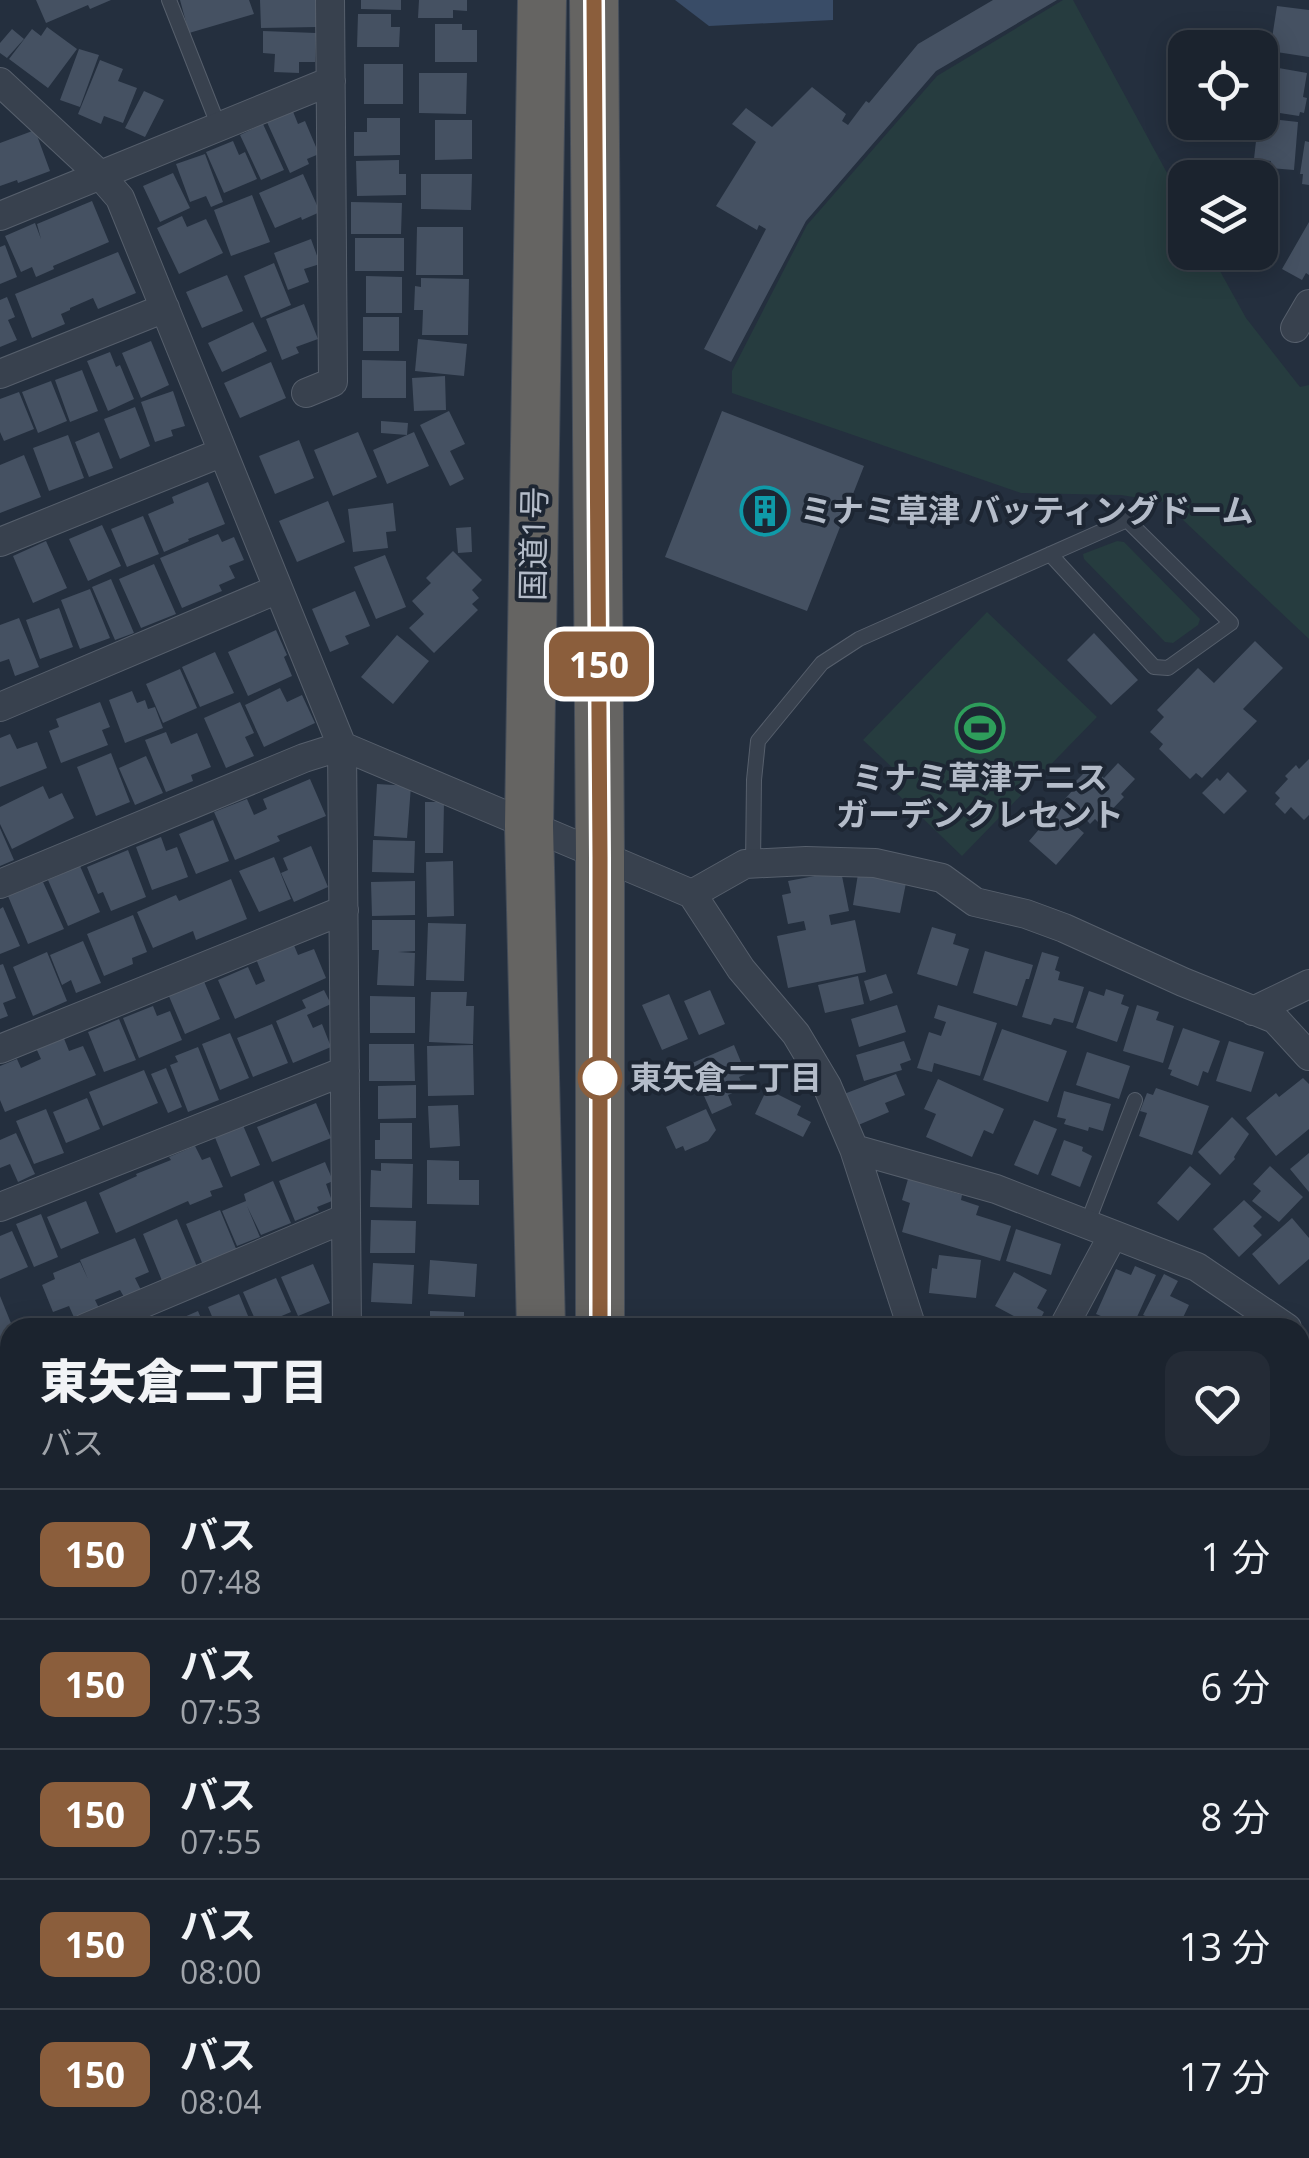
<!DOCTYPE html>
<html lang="ja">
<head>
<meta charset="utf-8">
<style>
	:root { --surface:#1b232e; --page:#242b36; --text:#f1f3f6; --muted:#a0a4aa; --line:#39404a }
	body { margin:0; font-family:"Open Sans","Noto Sans JP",sans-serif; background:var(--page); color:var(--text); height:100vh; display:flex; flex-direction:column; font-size:38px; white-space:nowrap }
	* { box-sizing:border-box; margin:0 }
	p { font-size:32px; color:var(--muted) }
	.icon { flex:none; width:55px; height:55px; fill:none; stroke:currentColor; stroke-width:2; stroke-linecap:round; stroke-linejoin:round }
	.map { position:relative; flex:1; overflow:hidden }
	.panel { position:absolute; left:0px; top:1318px; width:1310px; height:842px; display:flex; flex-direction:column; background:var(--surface); border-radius:30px 30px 0 0; box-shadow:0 5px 25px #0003,0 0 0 2px var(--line) }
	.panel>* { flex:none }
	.badge { padding:0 20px; border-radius:15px; font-size:35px; line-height:65px }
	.fabs { position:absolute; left:1168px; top:30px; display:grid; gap:20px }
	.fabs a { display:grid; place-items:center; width:110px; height:110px; border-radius:20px; background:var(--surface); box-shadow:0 5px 25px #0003,0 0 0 2px var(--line); font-size:50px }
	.map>.badge { position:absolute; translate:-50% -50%; box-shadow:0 0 0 5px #fff }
	.round { display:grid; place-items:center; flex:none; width:105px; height:105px; border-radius:20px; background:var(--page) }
	.summary { display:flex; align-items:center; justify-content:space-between; height:170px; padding:0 40px }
	h1 { font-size:48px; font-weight:800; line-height:75px }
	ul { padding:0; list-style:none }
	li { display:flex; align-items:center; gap:30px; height:130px; padding:0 40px; border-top:2px solid var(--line) }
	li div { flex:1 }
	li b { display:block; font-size:38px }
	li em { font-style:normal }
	li .badge { min-width:110px; font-weight:700; text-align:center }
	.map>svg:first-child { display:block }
	.green { fill:#263c3f }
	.water { fill:#394c67 }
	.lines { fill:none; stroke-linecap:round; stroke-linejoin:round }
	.river { stroke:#394c67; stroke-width:60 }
	.building { fill:#455162 }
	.service-casing { stroke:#565f6c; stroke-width:16 }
	.minor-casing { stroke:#565f6c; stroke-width:30 }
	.tertiary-casing { stroke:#565f6c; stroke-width:38 }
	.trunk-casing { stroke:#434c59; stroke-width:50 }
	.service { stroke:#38414e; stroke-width:14 }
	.minor { stroke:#38414e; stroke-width:28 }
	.tertiary { stroke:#38414e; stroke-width:35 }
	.trunk { stroke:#656462; stroke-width:48 }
	.line-casing { stroke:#fff; stroke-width:22 }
	.line { stroke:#8b5e3c; stroke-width:15 }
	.stop-dot { fill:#fff; stroke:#8b5e3c; stroke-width:5 }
	.labels { text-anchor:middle; stroke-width:8; stroke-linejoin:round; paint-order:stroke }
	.poi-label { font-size:32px; font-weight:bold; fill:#b4bcc9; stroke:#1d2633; text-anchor:start }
	.street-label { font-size:32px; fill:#b4bcc9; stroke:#1d2633 }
	.stop-label { font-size:32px; font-weight:bold; fill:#b4bcc9; stroke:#1d2633; text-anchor:start }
</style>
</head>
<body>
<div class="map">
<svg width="1309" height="2158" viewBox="0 0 1309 2158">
	<rect width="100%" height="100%" fill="#242f3e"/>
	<path class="green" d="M1063,0H1073L1185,206V252L1210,253L1246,318L1300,387L1309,385V639L1164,502L1121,495L1021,493L732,393V371L807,225L937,76Z
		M1117,541L1124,542L1200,619L1198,625L1173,643L1165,642L1084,559L1083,554Z
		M987,612L1097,717L962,856L888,785L899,774L863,740Z"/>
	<path class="water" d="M675,0H833V20L709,26Z"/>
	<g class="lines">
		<path class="river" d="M0,1759L10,1768"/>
	</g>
	<path class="building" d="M36,0H111L90,9L88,5L46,23Z
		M180,0H249L254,14L189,33Z
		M260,0H316L317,27L261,28Z
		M361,0H401V10L361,9Z
		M419,0H467V11L453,10V18H418Z
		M993,0H1057L936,71L806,221L731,362L704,349L766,229L759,225L757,230L716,206L756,142L732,124L746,108L772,127L812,87L846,114L842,121L848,125L866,101L869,103L918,44Z
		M1277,6L1309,10V57L1270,51Z
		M358,14H391V27H400L399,47H357Z
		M435,24H462V30H477V62H435Z
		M47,27L77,49L48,88L9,59L32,29L41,36Z
		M12,29L24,39L7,58L0,53V43Z
		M263,31L316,33L315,62H299V73L274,72L275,54L263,53Z
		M79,49L99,55L80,107L60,100Z
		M100,60L123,69L118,81L137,88L123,123L104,116L101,124L78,114Z
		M364,64H403V104H364Z
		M1273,67L1307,73L1303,97L1307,98L1304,113L1300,112L1299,116L1260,110L1264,82L1270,83Z
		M419,73H467L466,114L419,113Z
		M144,91L164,100L145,137L125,128Z
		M292,109L298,124L305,121L319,154L307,159L309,164L290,173L266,120Z
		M367,118H400V155L354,156V132H367Z
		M1271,119L1298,122L1294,170L1270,168L1271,161L1254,159L1258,123L1271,125Z
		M435,120H472V159L435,160Z
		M263,124L284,170L261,180L240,135Z
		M35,130L50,171L18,183L17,180L0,186V143Z
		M233,141L239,155L245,152L257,179L224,193L206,152Z
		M1305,141L1309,142V185L1302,184L1303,174H1300Z
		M205,154L223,202L211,207L206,196L190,202L176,164Z
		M399,160V174H406V195L357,196L356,161Z
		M173,173L190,208L160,222L143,186Z
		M303,174L320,212L302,220L301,217L275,228L259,193Z
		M421,174H472L471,210L421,209Z
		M252,195L270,242L231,256L214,210Z
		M92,201L109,242L53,266L54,269L36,277L32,267L21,272L5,236L35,223L41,239L37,224Z
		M351,202L402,203L401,234H351Z
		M182,216L187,227L206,219L223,253L179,274L157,228Z
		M1309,222V275L1306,273L1302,280L1282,269Z
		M417,227H463V275H416Z
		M355,238H404V271H355Z
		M311,239L320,264L304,269L309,282L288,290L274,253Z
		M5,245L17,277L0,284V247Z
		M118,252L136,293L98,309L93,298L70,308V310L61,314L65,324L32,338L15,294Z
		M274,263L291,305L261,318L244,276Z
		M227,275L243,311L202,328L186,292Z
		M366,276L402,277V313H366Z
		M421,278L469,279L468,335H422L423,310H414L415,286L421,287Z
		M7,297L15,317L8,320L17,340L0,347V300Z
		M304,304L318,339L296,347L299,353L282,360L266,319Z
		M363,317H399V351H363Z
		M253,322L267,351L222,372L208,343Z
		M418,339L467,344L464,376L415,371Z
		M151,341L169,385L141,398L122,353Z
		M110,352L116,367L120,365L134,399L108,411L87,361Z
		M362,360L406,361V398H362Z
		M271,362L286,398L240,418L224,383Z
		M82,370L98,411L70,422L55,380Z
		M445,376L446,410L414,411L412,378Z
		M51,381L67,421L38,433L22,392Z
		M173,391L185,426L171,430L173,436L155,442L141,402Z
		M19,392L34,429L4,441L0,432V399Z
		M135,407L150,446L120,459L104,419Z
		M449,411L465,444L450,451L464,479L450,486L420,425Z
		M722,411L864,466L807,611L665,557Z
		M381,421L408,423L407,435L381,433Z
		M99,432L113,468L89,477L75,442Z
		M358,432L377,477L333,496L314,450Z
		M414,432L429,466L387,484L373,450Z
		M68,435L84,478L49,491L33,448Z
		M299,440L314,478L275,494L259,456Z
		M24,455L41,497L0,513V465Z
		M208,482L225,524L188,539L189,541L164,552L148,514L174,503L172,497Z
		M328,501L345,542L297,562L279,521Z
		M393,503L396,531L386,532L388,548L353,552L348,509Z
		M143,516L159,554L127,567L111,529Z
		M102,525L121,566L88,581L69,539Z
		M471,527L472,552L458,553L456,528Z
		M218,534L222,542L234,537L244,560L229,566L235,578L219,585L222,591L182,608L160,558Z
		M46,541L67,588L33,603L13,556Z
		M453,551L482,580L472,590L479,598L472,604L478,610L434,653L409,628L424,614L412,601L431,583L426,578Z
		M385,555L406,607L376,619L354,567Z
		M154,564L176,614L141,628L119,579Z
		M111,579L134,633L115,640L92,587Z
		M90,589L110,638L80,649L61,600Z
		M355,591L370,626L345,636L349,644L330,652L312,609Z
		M59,608L73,647L40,659L26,620Z
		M19,618L39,667L15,676L9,659L0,662V625Z
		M276,630L287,655L284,657L292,676L248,696L228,652Z
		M1094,633L1138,680L1111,705L1067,660Z
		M397,635L429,661L393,704L361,677Z
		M1255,641L1283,668L1243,709L1257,721L1202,778L1196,773L1190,779L1159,749L1163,744L1150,732L1164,717L1157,710L1198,668L1214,683Z
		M215,652L234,693L200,707L182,667Z
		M180,669L197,708L163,723L146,684Z
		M280,688L287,702L302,695L315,723L264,747L245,705Z
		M132,691L137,703L145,700L148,709L155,707L163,728L125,743L109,700Z
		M100,702L110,727L102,730L108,745L61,763L49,731L59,727L56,719Z
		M240,702L254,733L245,737L254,756L226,768L204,718Z
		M166,732L171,744L197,733L211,767L191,775L193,781L166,792L145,740Z
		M10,734L17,749L37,742L47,768L0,787V738Z
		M111,753L130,802L96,816L77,767Z
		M146,756L163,793L135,805L119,768Z
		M1309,759V815L1304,820L1291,807L1285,814L1275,804L1280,798L1275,793L1288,779L1285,776L1296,765L1299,769Z
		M1118,763L1135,779L1121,794L1124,797L1099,823L1095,819L1090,824L1083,816L1079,821L1061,803L1073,790L1070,787L1091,766L1104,778Z
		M1228,772L1247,791L1224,814L1202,793L1217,778L1220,781Z
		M310,779L326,816L277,836L280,841L235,860L214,812L247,799L254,815L267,809L263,799Z
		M377,784L411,786L407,838L374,836Z
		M43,786L49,799L62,793L74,818L12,849L0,824V807Z
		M425,802H444L443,853H425Z
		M1059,806L1079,823L1076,826L1084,833L1056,865L1029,841Z
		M213,820L229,861L196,874L179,834Z
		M0,828L14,860L0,866Z
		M161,837L166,851L177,847L188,877L152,890L136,847Z
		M373,840L415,841L414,873L372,872Z
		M311,846L328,887L294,902L281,873L288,870L283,858Z
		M128,850L146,897L111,911L103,892L98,894L87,867Z
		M274,857L291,899L259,912L239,871Z
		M453,861L454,916L427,917L426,862Z
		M80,866L100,912L68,926L48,880Z
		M841,871L849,911L829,915L831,925L855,920L866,972L788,988L777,936L806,930L804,921L788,924L782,895L791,893L788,881Z
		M858,874L906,883L900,913L853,905Z
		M231,879L247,919L196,940L193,931L153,948L137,912L176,895L179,901Z
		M415,881V915L372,916L371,882Z
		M43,882L64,929L28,944L8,896Z
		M3,907L20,946L0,954V909Z
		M133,915L147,952L132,958L133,964L104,976L87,934Z
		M372,920H415V951L398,952L415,953L414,986L377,985L379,950H372Z
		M428,923L466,924L464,981L426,980Z
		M932,927L956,934L953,944L969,949L957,986L917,974Z
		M83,941L101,983L76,993L71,980L62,985L50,955Z
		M293,943L298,955L314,949L326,978L235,1019L218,980L248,967L256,985L265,981L256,959Z
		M985,951L1033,965L1029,979H1026L1017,1006L973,993Z
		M47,952L67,1001L33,1016L13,967Z
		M1042,952L1059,957L1055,970L1060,972L1058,980L1084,987L1073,1023L1054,1018L1051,1025L1022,1017Z
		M3,964L16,998L3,1003L8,1016L0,1019V965Z
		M886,974L893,993L870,1001L864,981Z
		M858,976L864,1004L825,1013L818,985Z
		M203,979L220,1019L185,1034L168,994Z
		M1106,989L1124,995L1121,1004L1129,1007L1117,1042L1076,1028L1089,991L1104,996Z
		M324,990L331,1004L307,1015L313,1028L322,1024L331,1047L293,1063L276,1021L306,1008L302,1000Z
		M710,990L725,1024L699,1035L684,1001Z
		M431,992H467L466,1006H474L473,1044L429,1042Z
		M669,994L688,1039L662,1050L642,1005Z
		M370,996L415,997V1033H370Z
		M897,1005L906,1032L859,1047L851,1019Z
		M938,1005L997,1023L980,1076L934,1063L932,1072L917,1068L929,1032L941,1036L946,1022L934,1018Z
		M1137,1005L1159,1012L1156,1020L1174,1026L1163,1063L1123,1051Z
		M153,1006L157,1016L170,1011L182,1040L139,1058L123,1018Z
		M119,1019L136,1060L104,1072L88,1032Z
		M272,1024L288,1063L253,1077L237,1038Z
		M1183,1028L1220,1041L1208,1073L1203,1071L1198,1086L1170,1075L1172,1070L1168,1069Z
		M1002,1029L1067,1051L1048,1102L983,1080Z
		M230,1033L249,1078L220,1090L202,1044Z
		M63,1036L69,1051L83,1046L96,1075L5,1112L0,1100V1066L17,1059L21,1068L41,1059L36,1048Z
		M904,1041L911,1060L900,1064L902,1070L864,1081L856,1055Z
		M1229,1041L1264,1052L1251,1092L1216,1081Z
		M369,1044H414L415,1081H369Z
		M473,1045L474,1095L428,1096L427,1046Z
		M734,1045L746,1074L739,1077L744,1088L728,1095L732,1105L712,1114L690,1064Z
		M198,1047L219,1100L188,1112L170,1065L178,1062L175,1056Z
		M1087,1052L1130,1066L1119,1099L1076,1085Z
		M166,1068L182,1107L168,1113L151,1074Z
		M144,1070L158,1103L103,1126L89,1092Z
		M896,1074L905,1095L885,1103L889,1112L856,1126L844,1094Z
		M1303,1078L1309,1084V1129L1276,1156L1246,1118L1276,1093L1279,1097Z
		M938,1079L1004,1109L993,1134L984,1130L972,1157L926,1137L936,1114L924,1109Z
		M416,1085V1118L378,1119V1086Z
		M1156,1088L1209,1106L1192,1155L1139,1136L1147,1113L1140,1111L1147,1093L1153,1095Z
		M767,1089L801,1106L797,1115L811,1122L803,1137L755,1114Z
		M1064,1091L1111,1104L1103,1131L1089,1127L1088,1131L1064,1124L1066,1119L1057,1117Z
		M87,1098L100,1129L66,1143L53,1112Z
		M316,1103L331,1138L272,1162L257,1127Z
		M458,1105L460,1146L430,1148L428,1106Z
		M46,1109L64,1153L34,1164L16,1121Z
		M706,1109L716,1130L708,1141L685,1151L683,1146L676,1149L666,1127Z
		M1232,1117L1249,1134L1234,1157L1235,1159L1220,1175L1198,1152Z
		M1034,1120L1057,1129L1038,1175L1014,1165Z
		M242,1123L260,1165L231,1177L214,1135Z
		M380,1123H412V1159H375V1140H380Z
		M16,1133L35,1174L18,1182L10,1164L0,1168V1140Z
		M1064,1140L1083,1147L1082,1151L1092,1156L1080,1187L1051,1175Z
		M195,1146L202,1160L210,1157L223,1187L210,1191L212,1196L190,1205L188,1201L116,1233L99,1193L137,1176L136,1174L171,1160L169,1157Z
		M1309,1153V1192L1290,1169Z
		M427,1160L459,1161V1180H479V1205L427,1204Z
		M325,1162L333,1181L326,1184L332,1201L317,1207L319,1211L295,1221L279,1181Z
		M381,1163L413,1164L412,1208L370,1207L371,1170L381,1171Z
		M1190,1166L1211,1184L1178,1221L1157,1203Z
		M1270,1166L1303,1197L1279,1222L1252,1201L1261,1191L1253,1184Z
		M908,1179L962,1195L961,1200L979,1206L976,1215L1011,1226L1000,1261L902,1232L910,1203L902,1200Z
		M273,1181L291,1223L261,1235L247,1206L260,1237L237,1246L222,1211L246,1201L244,1194Z
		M1244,1200L1262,1217L1253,1226L1262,1235L1239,1257L1213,1229Z
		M86,1201L99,1233L61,1249L47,1217Z
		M220,1210L237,1251L203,1265L186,1224Z
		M41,1214L58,1257L34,1267L16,1224Z
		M1292,1218L1309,1238V1259L1279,1285L1252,1254Z
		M177,1219L198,1269L163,1283L143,1234Z
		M371,1220L416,1221L415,1253H370Z
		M1016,1229L1061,1244L1051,1275L1006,1261Z
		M12,1231L28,1267L0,1279V1236Z
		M135,1238L149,1272L135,1278L141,1290L124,1297L120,1290L95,1300L101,1312L76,1322L69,1306L53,1312L42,1285L55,1279L53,1273L80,1262L88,1279L80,1260Z
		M939,1255L981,1260L976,1298L929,1293L932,1268L937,1269Z
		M430,1260L477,1264L475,1297L428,1294Z
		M373,1263L414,1265L412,1304L371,1302Z
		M313,1264L330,1303L298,1316L281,1277Z
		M1135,1266L1156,1275L1132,1328H1104L1108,1319L1096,1314L1116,1269L1131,1275Z
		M1014,1272L1047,1290L1037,1308L1044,1312L1036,1328L995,1306Z
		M1164,1274L1178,1281L1170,1296L1189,1305L1178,1328H1153L1156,1321L1143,1315Z
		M276,1278L291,1312L258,1326L243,1292Z
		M239,1294L253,1328H217L208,1307Z
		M0,1296L13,1328H10V1345L0,1349Z
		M198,1311L205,1328H159L175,1321Z
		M430,1311L464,1312V1328H430Z
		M382,1318L419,1319L418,1328H382Z
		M10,1390V1437L0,1413V1394Z
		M10,1448V1489L0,1493V1451Z
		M0,1586L9,1590L5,1600L10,1602V1625L0,1649Z
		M1300,1779L1309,1782V1995L1300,1992Z
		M0,1923L10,1931V1994L0,1986Z
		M10,2073V2139L0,2130V2084Z
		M1300,2093L1309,2096V2122L1300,2120Z
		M32,2150H81L74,2158H33L28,2153Z
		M165,2150H188L198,2158H159Z
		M267,2150H321L329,2158H270L264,2152Z
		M669,2150H716L721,2158H666Z
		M746,2150H787L793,2152L790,2158H744Z
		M877,2150H941L939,2158H875Z
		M1008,2150H1022L1033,2154L1031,2158H990L992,2151L1006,2156Z"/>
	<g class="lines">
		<g class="service-casing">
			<path id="service" d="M169,0L219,127
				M753,864L754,780L758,741L822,663L859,639L1127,520L1231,623L1168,668L1154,667L1050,554
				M1087,1224L1135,1100
				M1300,1755L1309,1757
				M1300,2025L1309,2026
				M1300,2053L1309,2051"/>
		</g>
		<g class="minor-casing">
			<path id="minor" d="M0,82L100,175L120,198L342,746L347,1328
				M0,216L331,81
				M1295,328L1309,304
				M0,374L165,308
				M306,393L333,382L330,0
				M0,542L223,452
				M0,707L278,589
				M0,884L304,758L342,746L692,894L741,969L796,1034L827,1086L854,1149L996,1189L1197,1267L1287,1328
				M692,894L745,864L806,861L875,863L942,878L975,902L1026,914L1064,928L1183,982L1275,1019L1309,1056
				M1253,1011L1309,984
				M0,1049L344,910
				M854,1149L912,1328
				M0,1207L345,1071
				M85,1328L346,1218
				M1063,1328L1113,1235
				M0,1363L10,1359
				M0,1539L10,1535
				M0,2041L10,2029
				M228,2150L238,2158
				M0,2157L1,2158
				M124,2158L131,2150
				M362,2158L368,2150
				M851,2158L853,2150"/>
		</g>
		<g class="tertiary-casing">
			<path id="tertiary" d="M0,1838L10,1840
				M1215,2150L1246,2158"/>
		</g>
		<g class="trunk-casing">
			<path id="trunk" d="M594,0L600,857V1328
				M541,1328L529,826L542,0
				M547,2150L548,2158
				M602,2150V2158"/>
		</g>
		<use href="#service" class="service"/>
		<use href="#minor" class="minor"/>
		<use href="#tertiary" class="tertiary"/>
		<use href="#trunk" class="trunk"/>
	</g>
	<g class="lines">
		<g class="line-casing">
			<path id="line" d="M594,0L600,857V1328"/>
		</g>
		<use href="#line" class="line"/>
	</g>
	<defs>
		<g id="building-ring" transform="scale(2.5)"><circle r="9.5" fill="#1d2633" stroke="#0f9aa8" stroke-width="1.5"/><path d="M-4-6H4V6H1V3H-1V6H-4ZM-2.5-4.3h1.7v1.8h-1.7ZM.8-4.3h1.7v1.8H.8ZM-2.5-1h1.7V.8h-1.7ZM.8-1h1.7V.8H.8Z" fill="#0f9aa8"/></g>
		<g id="stadium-ring" transform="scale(2.5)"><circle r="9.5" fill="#1d2633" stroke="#2e9e5b" stroke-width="1.5"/><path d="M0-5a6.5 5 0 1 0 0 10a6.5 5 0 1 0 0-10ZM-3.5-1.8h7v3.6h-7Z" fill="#2e9e5b"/></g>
	</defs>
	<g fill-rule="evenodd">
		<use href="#building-ring" x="765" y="511"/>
		<use href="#stadium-ring" x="980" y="728"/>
	</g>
	<circle class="stop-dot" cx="600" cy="1078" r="20"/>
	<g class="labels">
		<g class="poi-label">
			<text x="800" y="522">ミナミ草津 バッティングドーム</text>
			<text x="980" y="789" text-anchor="middle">ミナミ草津テニス<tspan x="980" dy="37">ガーデンクレセント</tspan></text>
		</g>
		<g class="street-label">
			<text transform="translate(534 544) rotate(-89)" y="11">国道1号</text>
		</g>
		<g class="stop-label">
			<text x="630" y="1089">東矢倉二丁目</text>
		</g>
	</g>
</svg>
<div class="fabs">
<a><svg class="icon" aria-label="locate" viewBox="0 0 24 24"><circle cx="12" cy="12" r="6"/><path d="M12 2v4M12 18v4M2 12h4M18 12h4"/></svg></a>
<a><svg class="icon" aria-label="layers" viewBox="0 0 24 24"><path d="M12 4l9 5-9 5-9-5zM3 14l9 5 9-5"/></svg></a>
</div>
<b class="badge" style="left:599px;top:664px;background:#8b5e3c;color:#fff">150</b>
<section class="panel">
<div class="summary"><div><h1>東矢倉二丁目</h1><p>バス</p></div><a class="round"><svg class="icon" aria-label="heart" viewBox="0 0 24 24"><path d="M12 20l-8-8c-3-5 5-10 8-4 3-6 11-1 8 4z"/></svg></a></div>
<ul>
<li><span class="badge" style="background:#8b5e3c;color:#fff">150</span><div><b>バス</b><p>07:48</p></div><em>1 分</em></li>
<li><span class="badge" style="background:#8b5e3c;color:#fff">150</span><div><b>バス</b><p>07:53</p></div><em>6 分</em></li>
<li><span class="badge" style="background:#8b5e3c;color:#fff">150</span><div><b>バス</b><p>07:55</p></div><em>8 分</em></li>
<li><span class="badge" style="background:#8b5e3c;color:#fff">150</span><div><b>バス</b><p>08:00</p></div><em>13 分</em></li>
<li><span class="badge" style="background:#8b5e3c;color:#fff">150</span><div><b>バス</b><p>08:04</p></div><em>17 分</em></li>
</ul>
</section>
</div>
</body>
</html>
